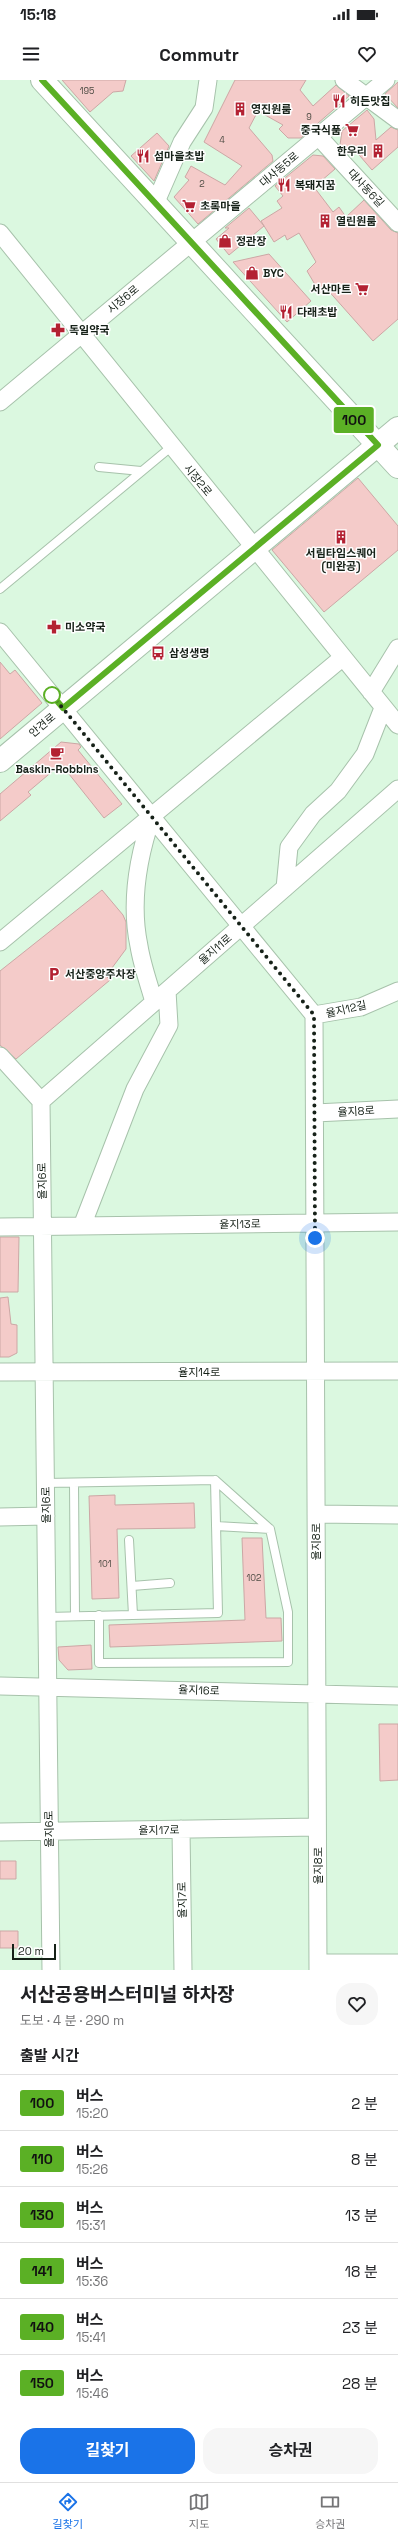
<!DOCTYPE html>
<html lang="ko">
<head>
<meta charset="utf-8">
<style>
	:root { --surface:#fff; --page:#f6f6f6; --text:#202124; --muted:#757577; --line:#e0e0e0; --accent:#1a73e8 }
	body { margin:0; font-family:"Space Grotesk","Noto Sans KR",sans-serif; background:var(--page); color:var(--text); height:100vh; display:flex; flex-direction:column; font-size:15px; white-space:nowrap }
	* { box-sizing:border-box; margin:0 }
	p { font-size:13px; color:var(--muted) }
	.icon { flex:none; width:22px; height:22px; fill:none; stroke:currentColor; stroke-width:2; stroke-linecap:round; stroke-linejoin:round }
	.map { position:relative; height:1890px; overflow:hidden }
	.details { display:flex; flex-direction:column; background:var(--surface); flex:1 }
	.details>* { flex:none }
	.badge { padding:0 8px; border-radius:3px; font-size:14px; line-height:26px }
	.scale { position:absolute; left:12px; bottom:10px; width:44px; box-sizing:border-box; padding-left:4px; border:2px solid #162118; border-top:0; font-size:11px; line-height:14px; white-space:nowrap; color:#162118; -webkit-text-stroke:3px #fff; paint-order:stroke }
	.you { position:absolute; width:20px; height:20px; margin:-10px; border:3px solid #fff; border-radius:50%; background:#1a73e8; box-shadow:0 0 0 6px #1a73e833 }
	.map>.badge { position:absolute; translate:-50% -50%; box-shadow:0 0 0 2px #fff }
	h2 { padding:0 20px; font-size:15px; line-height:36px }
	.round { display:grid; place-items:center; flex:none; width:42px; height:42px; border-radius:16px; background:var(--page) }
	.head { display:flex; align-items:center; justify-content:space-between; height:68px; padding:0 20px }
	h1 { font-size:19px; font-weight:700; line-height:30px }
	.button { display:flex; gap:8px; margin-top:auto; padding:8px 20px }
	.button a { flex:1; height:46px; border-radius:16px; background:var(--accent); color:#fff; font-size:16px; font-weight:700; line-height:46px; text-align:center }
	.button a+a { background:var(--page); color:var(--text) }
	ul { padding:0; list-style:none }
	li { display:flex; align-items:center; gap:12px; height:56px; padding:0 20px; border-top:1px solid var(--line) }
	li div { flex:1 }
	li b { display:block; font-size:15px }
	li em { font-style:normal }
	li .badge { min-width:44px; font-weight:700; text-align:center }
	.status { display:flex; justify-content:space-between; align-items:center; height:28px; padding:0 20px; background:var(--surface); direction:ltr }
	.status svg { height:11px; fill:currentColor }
	header { display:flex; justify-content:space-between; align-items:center; height:52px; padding:0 20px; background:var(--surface); font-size:18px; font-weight:700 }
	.dock { display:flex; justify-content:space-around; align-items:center; height:56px; border-top:1px solid var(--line); background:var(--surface); font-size:11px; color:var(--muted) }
	.dock a { display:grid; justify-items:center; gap:2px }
	.dock .current { color:var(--accent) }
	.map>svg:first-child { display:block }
	.building { fill:#f4cbc9; stroke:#cca7a5 }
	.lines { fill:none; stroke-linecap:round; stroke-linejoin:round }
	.lane-casing { stroke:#a7c2ab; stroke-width:10 }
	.street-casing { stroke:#a7c2ab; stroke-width:19 }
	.secondary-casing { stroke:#a7c2ab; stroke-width:24 }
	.lane { stroke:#fff; stroke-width:8 }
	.street { stroke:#fff; stroke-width:17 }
	.secondary { stroke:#fff; stroke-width:22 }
	.line-casing { stroke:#fff; stroke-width:9 }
	.line { stroke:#5bb025; stroke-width:6 }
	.walk { stroke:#162118; stroke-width:4; stroke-dasharray:0 7.2 }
	.stop-dot { fill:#fff; stroke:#5bb025; stroke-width:2 }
	.labels { text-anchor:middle; stroke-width:3; stroke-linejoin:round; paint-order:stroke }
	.number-label { font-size:9px; fill:#4e4c44 }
	.poi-label { font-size:11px; font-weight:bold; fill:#162118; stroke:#fff; text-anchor:start }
	.street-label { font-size:11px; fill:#162118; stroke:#fff }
</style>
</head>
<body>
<div class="status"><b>15:18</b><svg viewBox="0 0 49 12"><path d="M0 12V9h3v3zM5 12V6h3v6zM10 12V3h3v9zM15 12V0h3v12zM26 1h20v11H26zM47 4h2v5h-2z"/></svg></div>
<header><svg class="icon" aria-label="menu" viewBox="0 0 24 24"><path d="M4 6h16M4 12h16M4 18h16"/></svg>Commutr<svg class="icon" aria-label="heart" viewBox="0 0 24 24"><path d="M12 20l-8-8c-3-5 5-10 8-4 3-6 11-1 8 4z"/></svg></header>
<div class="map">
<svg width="398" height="1890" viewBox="0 0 398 1890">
	<rect width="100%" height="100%" fill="#dbf8e0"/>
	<path class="building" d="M62,0H126L123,11L113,12L90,32Z
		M235,0H306L300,10L313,26L336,5L349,16L301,58H288L279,49L283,45L258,31L249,48L272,75L273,81L198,144L174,117L189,100L185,97L191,86L225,105L242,86L204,62Z
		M398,2V28L385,14Z
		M367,30L374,39L376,60L391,47L398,50V67L372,90L354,69L348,74L340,65L342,51Z
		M157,53L169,66L154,101L131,76Z
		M313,75L323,76L335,89L314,107L333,132L339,127L346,137L364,120L391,150L398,153V239L373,261L326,208L320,213L307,191L316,182L299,153L287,160L285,155L274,162L261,141L282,128L277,121L283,116L275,106Z
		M249,128L264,146L229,175L216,159L229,148H225Z
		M269,174L311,221L287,242L233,182Z
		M358,398L398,446V470L324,532L272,470Z
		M0,582L10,594L15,590L42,623L0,659Z
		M61,662L79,664L81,667L78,670L122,724L104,738L61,684L28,712L31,715L0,741V714Z
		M102,810L123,835L126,842V869L106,896L110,900L16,979L0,965V891Z
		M0,1157H19L18,1212H0Z
		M8,1217L11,1244L17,1245V1273L9,1277H0V1218Z
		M115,1415V1425L194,1423L195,1448L117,1449L119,1518L92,1519L89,1416Z
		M242,1458H262L266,1538H281L282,1561L110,1567L109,1545L245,1540Z
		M91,1565L92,1589L68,1590L59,1580L58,1567Z
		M379,1644H398V1700L380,1701Z
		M0,1781H16V1799H0Z
		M0,1851H18V1868H0Z"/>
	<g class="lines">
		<g class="lane-casing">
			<path id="lane" d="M99,387L141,391
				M0,509L171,367
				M45,1403L215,1400L218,1533L47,1537
				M74,1403L75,1536
				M216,1446L270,1449
				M129,1460L133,1535
				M132,1506L170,1503
				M99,1535V1583L288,1582V1532L270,1449L215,1400"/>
		</g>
		<g class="street-casing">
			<path id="street" d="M344,0L398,40
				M318,56L398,143
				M155,124L182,62L204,28L208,0
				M0,153L398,645
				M0,322L386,0
				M0,552L314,935L318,1890
				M371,612L398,568
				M152,736C138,777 130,823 139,866C142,885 149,904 154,922
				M285,808L289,767L313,734L338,711L365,674L383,628
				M0,862L342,578
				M314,935L361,927L398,911
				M0,976L41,1021L51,1890
				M41,1021L398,709
				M315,1033L398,1029
				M82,1146L135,1009L169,945L167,911
				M0,1147L398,1142
				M0,1292L398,1291
				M316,1434L398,1435
				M0,1437L46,1436
				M0,1606L398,1616
				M181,1749L183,1890
				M0,1752L317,1747
				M318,1883H398"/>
		</g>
		<g class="secondary-casing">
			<path id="secondary" d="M42,0L398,387
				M0,681L398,348"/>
		</g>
		<use href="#lane" class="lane"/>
		<use href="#street" class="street"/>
		<use href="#secondary" class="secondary"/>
	</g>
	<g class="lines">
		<g class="line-casing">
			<path id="line" d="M42,0L378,365L63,628L52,615"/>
		</g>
		<use href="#line" class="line"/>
		<path class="walk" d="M52,615L314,935L315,1158"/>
	</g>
	<defs>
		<g id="restaurant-bare" transform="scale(1.08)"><path d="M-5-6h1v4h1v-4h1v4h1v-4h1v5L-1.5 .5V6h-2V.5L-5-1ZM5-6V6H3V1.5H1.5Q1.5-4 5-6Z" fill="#b32132" stroke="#fff" stroke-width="2.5" paint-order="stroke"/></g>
		<g id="building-bare" transform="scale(1.08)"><path d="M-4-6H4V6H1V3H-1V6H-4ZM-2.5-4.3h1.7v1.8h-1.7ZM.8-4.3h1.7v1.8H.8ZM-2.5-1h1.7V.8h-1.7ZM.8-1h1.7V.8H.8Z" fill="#b32132" stroke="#fff" stroke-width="2.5" paint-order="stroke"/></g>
		<g id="supermarket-bare" transform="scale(1.08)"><path d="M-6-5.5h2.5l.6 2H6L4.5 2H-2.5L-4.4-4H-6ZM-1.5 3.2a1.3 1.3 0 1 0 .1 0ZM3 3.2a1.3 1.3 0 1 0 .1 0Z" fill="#b32132" stroke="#fff" stroke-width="2.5" paint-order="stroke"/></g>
		<g id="shop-bare" transform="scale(1.08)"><path d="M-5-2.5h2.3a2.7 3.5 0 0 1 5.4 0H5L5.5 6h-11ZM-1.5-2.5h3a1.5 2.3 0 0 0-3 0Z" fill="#b32132" stroke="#fff" stroke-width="2.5" paint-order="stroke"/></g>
		<g id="pharmacy-bare" transform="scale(1.08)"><path d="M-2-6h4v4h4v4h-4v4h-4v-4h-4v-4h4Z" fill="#b32132" stroke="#fff" stroke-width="2.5" paint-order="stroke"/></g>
		<g id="bus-bare" transform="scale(1.08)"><path d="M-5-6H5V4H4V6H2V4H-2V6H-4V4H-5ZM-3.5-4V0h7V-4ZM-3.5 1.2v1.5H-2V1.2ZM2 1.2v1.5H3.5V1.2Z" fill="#b32132" stroke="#fff" stroke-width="2.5" paint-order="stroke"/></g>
		<g id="cafe-bare" transform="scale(1.08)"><path d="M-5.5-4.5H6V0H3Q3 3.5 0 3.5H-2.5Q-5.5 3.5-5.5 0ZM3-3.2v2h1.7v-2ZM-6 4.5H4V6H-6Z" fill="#b32132" stroke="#fff" stroke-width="2.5" paint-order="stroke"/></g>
		<g id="parking-bare" transform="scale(1.08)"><path d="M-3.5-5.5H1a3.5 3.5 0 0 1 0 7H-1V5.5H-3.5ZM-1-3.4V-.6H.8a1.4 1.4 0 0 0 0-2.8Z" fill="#b32132" stroke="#fff" stroke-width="2.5" paint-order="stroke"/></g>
	</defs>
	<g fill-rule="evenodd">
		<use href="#restaurant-bare" x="339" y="21"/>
		<use href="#building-bare" x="240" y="29"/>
		<use href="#supermarket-bare" x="352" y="50"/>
		<use href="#building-bare" x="378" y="71"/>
		<use href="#restaurant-bare" x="143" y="76"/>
		<use href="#restaurant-bare" x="284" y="105"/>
		<use href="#supermarket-bare" x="189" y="126"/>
		<use href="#building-bare" x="325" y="141"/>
		<use href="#shop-bare" x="225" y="161"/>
		<use href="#shop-bare" x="252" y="193"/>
		<use href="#supermarket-bare" x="362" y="209"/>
		<use href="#restaurant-bare" x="286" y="232"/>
		<use href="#pharmacy-bare" x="58" y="250"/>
		<use href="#building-bare" x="341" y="457"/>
		<use href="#pharmacy-bare" x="54" y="547"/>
		<use href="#bus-bare" x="158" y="573"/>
		<use href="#cafe-bare" x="57" y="673"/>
		<use href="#parking-bare" x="54" y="894"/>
	</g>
	<circle class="stop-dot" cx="52" cy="615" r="8"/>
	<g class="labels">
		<g class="number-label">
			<text x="87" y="14">195</text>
			<text x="309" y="40">9</text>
			<text x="222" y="63">4</text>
			<text x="202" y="107">2</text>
			<text x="105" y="1487">101</text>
			<text x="254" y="1501">102</text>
		</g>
		<g class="poi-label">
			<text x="350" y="25">히든맛집</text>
			<text x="251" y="33">영진원룸</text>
			<text x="341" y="54" text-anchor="end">중국식품</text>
			<text x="367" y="75" text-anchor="end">한우리</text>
			<text x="154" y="80">섬마을초밥</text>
			<text x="295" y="109">복돼지꿈</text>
			<text x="200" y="130">초록마을</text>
			<text x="336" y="145">열린원룸</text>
			<text x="236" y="165">정관장</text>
			<text x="263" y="197">BYC</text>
			<text x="351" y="213" text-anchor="end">서산마트</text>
			<text x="297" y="236">다래초밥</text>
			<text x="69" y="254">독일약국</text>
			<text x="341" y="477" text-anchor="middle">서림타임스퀘어<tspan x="341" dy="13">(미완공)</tspan></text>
			<text x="65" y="551">미소약국</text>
			<text x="169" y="577">삼성생명</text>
			<text x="57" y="693" text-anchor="middle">Baskin-Robbins</text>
			<text x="65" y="898">서산중앙주차장</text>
		</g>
		<g class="street-label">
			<text transform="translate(279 89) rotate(-40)" y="4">대사동5로</text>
			<text transform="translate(366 108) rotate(47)" y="4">대사동6길</text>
			<text transform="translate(123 219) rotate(-40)" y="4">시장6로</text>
			<text transform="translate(198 400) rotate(51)" y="4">시장2로</text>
			<text transform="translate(42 645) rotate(-40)" y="4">안견로</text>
			<text transform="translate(215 869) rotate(-41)" y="4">율지11로</text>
			<text transform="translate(346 929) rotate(-13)" y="4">율지12길</text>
			<text transform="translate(356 1031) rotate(-3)" y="4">율지8로</text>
			<text transform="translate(42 1101) rotate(-91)" y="4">율지6로</text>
			<text transform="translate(240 1144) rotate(-1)" y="4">율지13로</text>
			<text x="199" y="1296">율지14로</text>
			<text transform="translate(46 1425) rotate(-91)" y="4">율지6로</text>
			<text transform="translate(316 1462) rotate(-90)" y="4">율지8로</text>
			<text transform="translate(199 1610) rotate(2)" y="4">율지16로</text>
			<text transform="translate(49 1749) rotate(-91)" y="4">율지6로</text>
			<text transform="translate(159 1750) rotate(-1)" y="4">율지17로</text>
			<text transform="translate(318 1786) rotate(-90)" y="4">율지8로</text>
			<text transform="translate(182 1820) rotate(-91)" y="4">율지7로</text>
		</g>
	</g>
</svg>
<div class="scale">20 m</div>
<div class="you" style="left:315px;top:1158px"></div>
<b class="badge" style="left:354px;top:340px;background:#5bb025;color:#111">100</b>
</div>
<section class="details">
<div class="head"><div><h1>서산공용버스터미널 하차장</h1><p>도보 · 4 분 · 290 m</p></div><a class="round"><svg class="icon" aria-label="heart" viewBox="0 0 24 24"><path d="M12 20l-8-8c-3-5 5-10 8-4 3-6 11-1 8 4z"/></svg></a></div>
<h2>출발 시간</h2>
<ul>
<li><span class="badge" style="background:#5bb025;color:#111">100</span><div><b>버스</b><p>15:20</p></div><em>2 분</em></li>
<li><span class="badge" style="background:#5bb025;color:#111">110</span><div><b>버스</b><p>15:26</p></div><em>8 분</em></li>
<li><span class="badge" style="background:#5bb025;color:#111">130</span><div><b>버스</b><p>15:31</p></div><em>13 분</em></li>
<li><span class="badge" style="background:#5bb025;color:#111">141</span><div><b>버스</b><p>15:36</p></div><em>18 분</em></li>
<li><span class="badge" style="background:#5bb025;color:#111">140</span><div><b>버스</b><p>15:41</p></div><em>23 분</em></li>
<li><span class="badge" style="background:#5bb025;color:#111">150</span><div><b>버스</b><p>15:46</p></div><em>28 분</em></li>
</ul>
<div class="button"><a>길찾기</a><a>승차권</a></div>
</section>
<nav class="dock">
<a class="current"><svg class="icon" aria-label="directions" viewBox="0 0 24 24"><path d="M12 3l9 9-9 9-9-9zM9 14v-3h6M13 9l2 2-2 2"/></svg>길찾기</a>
<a><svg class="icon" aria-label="map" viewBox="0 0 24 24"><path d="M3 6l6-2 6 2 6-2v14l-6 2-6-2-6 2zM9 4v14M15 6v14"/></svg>지도</a>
<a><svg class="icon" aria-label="tickets" viewBox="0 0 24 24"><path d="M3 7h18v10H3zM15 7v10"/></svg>승차권</a>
</nav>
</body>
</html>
